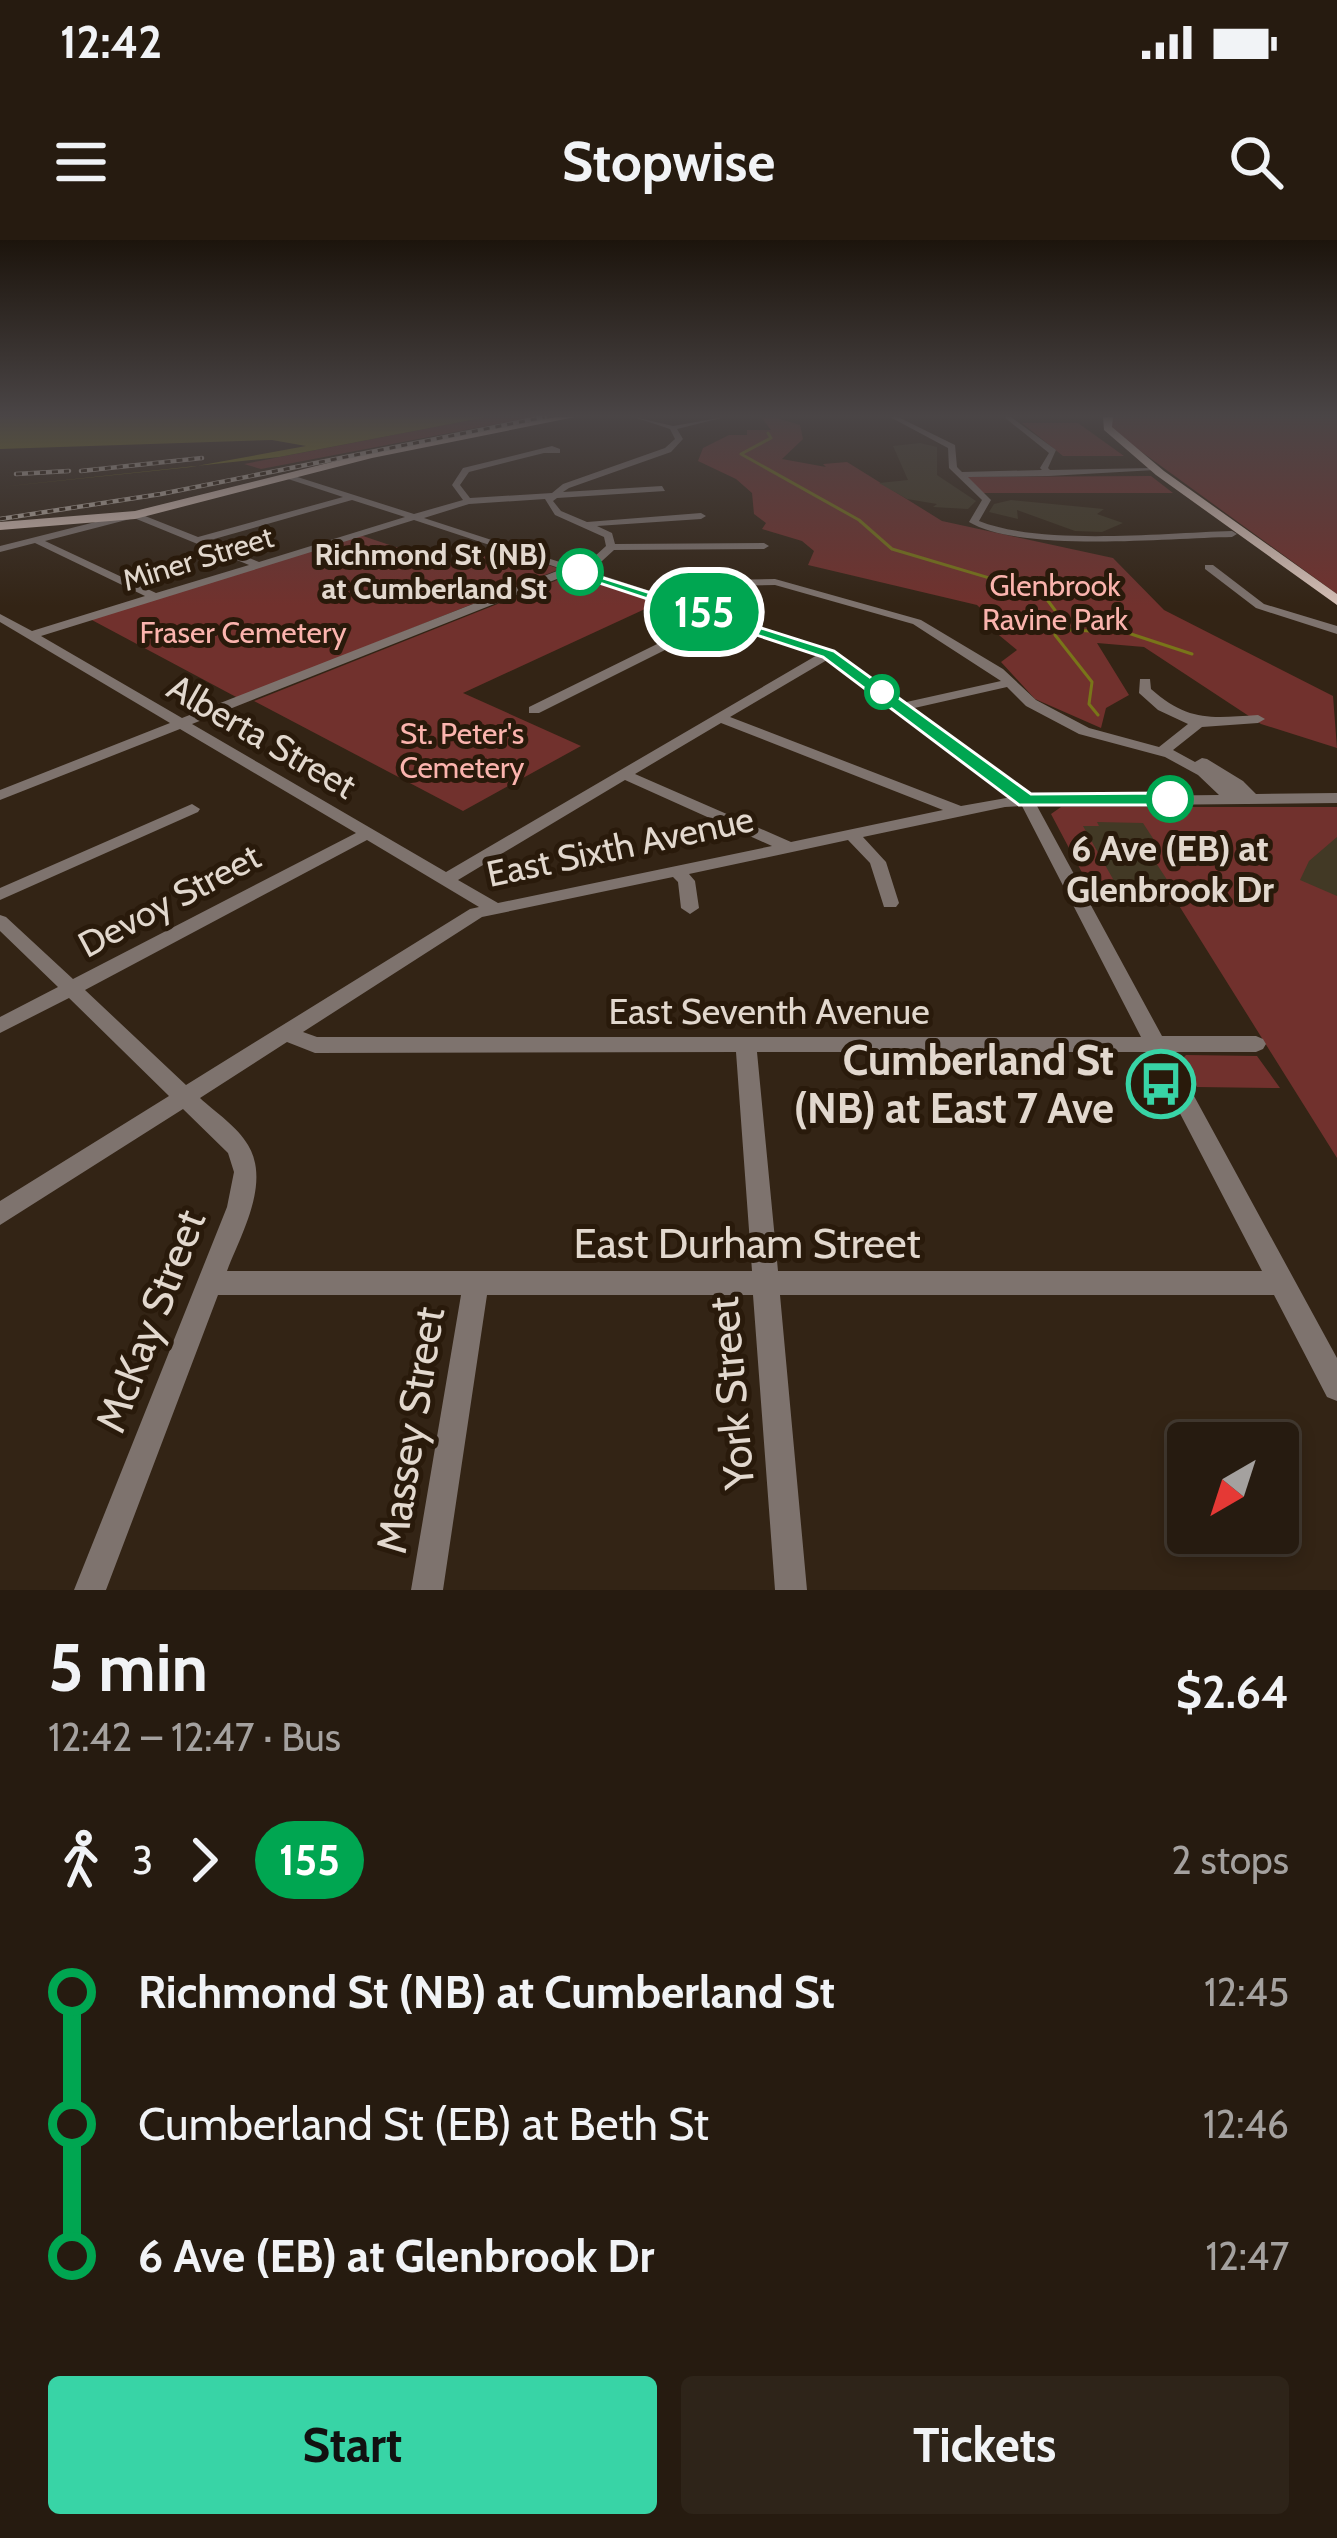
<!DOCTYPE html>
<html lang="en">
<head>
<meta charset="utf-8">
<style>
	:root { --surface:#261b10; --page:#2e2419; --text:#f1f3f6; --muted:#a4a19f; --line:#423930; --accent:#38d4a6 }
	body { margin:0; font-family:Cabin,sans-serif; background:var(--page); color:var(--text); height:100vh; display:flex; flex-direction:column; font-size:45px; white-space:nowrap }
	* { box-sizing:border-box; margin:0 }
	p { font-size:39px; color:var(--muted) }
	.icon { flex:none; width:66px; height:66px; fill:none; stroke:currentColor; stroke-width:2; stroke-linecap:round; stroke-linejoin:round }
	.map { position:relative; height:1350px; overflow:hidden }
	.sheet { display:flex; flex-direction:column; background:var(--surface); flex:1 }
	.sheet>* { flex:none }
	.badge { padding:0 24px; border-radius:39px; font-size:42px; line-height:78px }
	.needle { width:78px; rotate:219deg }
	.tools { position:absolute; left:1167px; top:1182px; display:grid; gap:24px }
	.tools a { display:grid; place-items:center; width:132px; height:132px; border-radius:12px; background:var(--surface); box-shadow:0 6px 18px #0003,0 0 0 3px var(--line); font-size:60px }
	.map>.badge { position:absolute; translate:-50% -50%; box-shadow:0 0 0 6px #fff }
	.legs { display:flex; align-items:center; gap:18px; height:132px; padding:0 48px; font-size:39px }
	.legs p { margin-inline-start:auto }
	.summary { display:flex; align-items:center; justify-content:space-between; height:204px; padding:0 48px }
	h1 { font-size:66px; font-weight:700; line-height:90px }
	.cta { display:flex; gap:24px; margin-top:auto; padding:24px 48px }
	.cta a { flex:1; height:138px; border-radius:12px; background:var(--accent); color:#111; font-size:48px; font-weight:700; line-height:138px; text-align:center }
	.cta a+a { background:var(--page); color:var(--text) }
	ul { padding:0 48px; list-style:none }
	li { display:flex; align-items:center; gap:42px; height:132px; font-size:45px }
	li i { display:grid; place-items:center; width:18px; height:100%; margin:0 15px; background:currentColor }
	li i::after { content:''; width:30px; height:30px; margin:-15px; border:9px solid; border-radius:50%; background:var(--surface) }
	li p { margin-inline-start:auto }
	li:first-child i { background:linear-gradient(#0000 50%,currentColor 0) }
	li:last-child i { background:linear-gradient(currentColor 50%,#0000 0) }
	.status { display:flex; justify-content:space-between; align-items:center; height:84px; padding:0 60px; background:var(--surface); direction:ltr }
	.status svg { height:33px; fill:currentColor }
	header { display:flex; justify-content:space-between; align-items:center; height:156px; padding:0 48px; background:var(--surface); font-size:54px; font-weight:700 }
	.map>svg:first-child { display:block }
	.green { fill:#71312d }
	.water { fill:#797519 }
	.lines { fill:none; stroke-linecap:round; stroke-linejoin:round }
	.stream { stroke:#797519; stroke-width:3 }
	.building { fill:#423925 }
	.minor { fill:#7e736e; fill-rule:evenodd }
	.major { fill:#d6c0b6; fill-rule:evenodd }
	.rail-casing { stroke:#baafa4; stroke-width:4.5 }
	.rail { stroke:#291a0b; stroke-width:3; stroke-dasharray:6; stroke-linecap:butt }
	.line-1 { fill:#00a651; stroke:#fff; stroke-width:3 }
	.stop-1-dot { fill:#fff; stroke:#00a651; stroke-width:6 }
	.labels { text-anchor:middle; stroke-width:10; stroke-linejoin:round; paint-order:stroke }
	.far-stop-label { font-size:30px; font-weight:bold; fill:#e2d8ce; stroke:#291a0b; text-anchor:end }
	.far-street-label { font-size:30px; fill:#e2d8ce; stroke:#291a0b }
	.far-park-label { font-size:30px; fill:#fbb4ae; stroke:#291a0b }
	.street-label { font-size:36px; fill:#e2d8ce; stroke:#291a0b }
	.stop-label { font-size:36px; font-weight:bold; fill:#e2d8ce; stroke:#291a0b }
	.near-poi-label { font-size:42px; font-weight:bold; fill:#e2d8ce; stroke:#291a0b; text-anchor:end }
	.near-street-label { font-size:42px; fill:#e2d8ce; stroke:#291a0b }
</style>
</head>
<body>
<div class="status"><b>12:42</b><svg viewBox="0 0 49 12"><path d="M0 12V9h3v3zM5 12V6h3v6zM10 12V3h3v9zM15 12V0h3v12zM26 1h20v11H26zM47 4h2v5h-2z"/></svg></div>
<header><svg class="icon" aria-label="menu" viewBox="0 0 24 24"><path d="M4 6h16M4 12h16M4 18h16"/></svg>Stopwise<svg class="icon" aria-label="search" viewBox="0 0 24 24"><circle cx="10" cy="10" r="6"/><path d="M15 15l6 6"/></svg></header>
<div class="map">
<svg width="1337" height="1350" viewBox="0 0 1337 1350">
	<rect width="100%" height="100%" fill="#332415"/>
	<path class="green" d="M487,177H533L261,229L244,224Z
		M773,177L800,185L803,199L782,219L826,227L823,224L847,222L942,281L1113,318L1164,370L1333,456L1337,508L1261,484L1144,407L1097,403L1129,455L1106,468L1101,488L1035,459L1001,422L1017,410L988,386L996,383L977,365L808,325L814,311L802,301L762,289L766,283L754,274L752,253L736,239L698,221L703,208L729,195H747V190H771L762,178Z
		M1112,177H1337V354L1117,194L1109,187Z
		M1022,183H1078L1124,216H1063Z
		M1151,236L1173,253H983L966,237Z
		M360,295L446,324L495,307L560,329L238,458L90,379Z
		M570,335L658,363L463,453L581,506L463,571L254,461Z
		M1061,567H1337V918L1178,664L1097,661L1051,574Z
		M1186,815L1257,816L1280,848L1197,847L1182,819Z"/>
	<path class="water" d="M0,177H487L279,217L0,247L191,227L306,206L272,200L0,209Z"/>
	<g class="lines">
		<path class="stream" d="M768,193L771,198L741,214L859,280L892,309L1043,354L1057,373L1055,395L1092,442L1089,464L1098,475
			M1053,389L1128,393L1192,414"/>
	</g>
	<path class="building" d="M920,203L937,207V235L976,261L968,269L933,267L937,264L907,259L879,243L908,240L893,206Z
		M1011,260L1104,269L1097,274L1123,283L1102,292L1075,291L1017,270L1018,279L989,272L994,264Z
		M1097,582L1143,583L1156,603H1143L1177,655H1122L1083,586H1099Z
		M1337,597V656L1300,640L1309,621Z"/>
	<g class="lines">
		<path class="minor" d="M634,177L673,186L725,177L677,189L683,199L671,212L569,248L563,252L662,246L665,251L557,258L553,261L561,271L587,282L701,273L706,276L701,279L597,286L612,293L615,304L764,303L769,306L764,309L614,310L602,321L582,329L669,357L716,340L775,339L921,380L1003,429L1036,460L1089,488L1159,507L1188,484L1158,470L1139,453L1140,439H1150L1151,449C1188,482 1211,478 1258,475L1265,479L1258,483L1202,487L1173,510L1195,522L1202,518L1207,519L1243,541L1256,554L1337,553V563L1037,566L1162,796H1256L1263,799L1266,804L1263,809L1256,812H1170L1337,1118V1161L1327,1157L1274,1055H780L807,1350H775L753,1055H487L443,1350H411L461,1055H218L106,1350H74L227,967L234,932L228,913L183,869L0,985V961L169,856L69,758L0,793V777L58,747L0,691V675L6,677L73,739L356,593L180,489L0,560V550L170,483L0,382V374L32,391L145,356L35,303L0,312V306L135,272L198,297L343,257L285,238L288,234L414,274L463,260L452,245L463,228L552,206L560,209V213H544L469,232L460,245L470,258L552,253L563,244L665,208L675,199L670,189ZM545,259L555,275L604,297L606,306L594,317L572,326L424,278L469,264ZM352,260L405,277L259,322L207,301ZM134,278L249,325L156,353L45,301ZM414,280L562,329L182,478L41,396ZM572,333L710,378L529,467V473H539L721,382L819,414L446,632L192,484ZM775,345L913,384L1001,441L902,463L828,409L679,361L717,346ZM827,420L1012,557L961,566L730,477ZM1007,447L1026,466L1079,494L1165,517L1198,535L1219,555L1032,557L910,469ZM721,483L943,570L791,602L635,534ZM625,540L772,606L498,663L458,640ZM1022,566L1141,797H317L303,792L482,677L673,637L678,642L681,668L690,674L699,668L695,641L689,634L848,600L870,623L884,667H896L899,663L886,622L863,597L1005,567ZM367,600L479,667L470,669L186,845L85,750ZM287,802L315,813L736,812L752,1031H227C241,994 271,943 248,905C238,887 215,872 200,858ZM757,812H1148L1262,1031H778Z
			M890,177H898L955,205L957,227L962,232L1042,230L1040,228L1049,213L1004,177H1011L1056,210L1048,228L1050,230L1151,228L1155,230L1049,236L968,237L991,260L979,281C1042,306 1162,293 1232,291L1237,294L1232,297C1167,298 1022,313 969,282L982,260L949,228L948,208Z
			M1205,325H1213L1264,364L1337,386V394L1256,368L1205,329Z
			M192,564L200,569L198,572L0,660V648Z"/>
		<path class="major" d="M556,177H575L372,218L135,279L0,290V282L135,271L372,212Z
			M1103,177H1113L1112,187L1164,231L1337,354V365L1156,235L1104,190Z"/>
		<g class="rail-casing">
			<path id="rail" d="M81,231L202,218
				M16,234L69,231
				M0,279L161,254L545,177"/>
		</g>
		<use href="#rail" class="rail"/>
	</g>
	<linearGradient id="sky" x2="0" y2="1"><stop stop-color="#1c140c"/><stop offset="0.48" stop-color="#4a4546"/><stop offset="1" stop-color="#4a4546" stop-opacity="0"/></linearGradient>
	<rect width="1337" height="366" fill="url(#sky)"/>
	<path class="line-1" d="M575,329L834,411L1031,554L1170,553L1180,559L1170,565H1019L823,417L575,335Z"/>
	<defs>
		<g id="bus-ring" transform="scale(3.45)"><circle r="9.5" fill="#291a0b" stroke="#38d4a6" stroke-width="1.5"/><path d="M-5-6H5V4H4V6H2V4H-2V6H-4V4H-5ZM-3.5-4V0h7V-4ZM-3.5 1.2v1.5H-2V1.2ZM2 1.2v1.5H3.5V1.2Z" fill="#38d4a6"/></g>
	</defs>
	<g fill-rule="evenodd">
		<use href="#bus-ring" x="1161" y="844"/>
	</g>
	<g class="stop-1-dot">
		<circle cx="580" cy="332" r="21"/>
		<circle cx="882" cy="452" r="15"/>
		<circle cx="1170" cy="559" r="21"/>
	</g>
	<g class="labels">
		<g class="far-stop-label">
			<text x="547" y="325">Richmond St (NB)<tspan x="547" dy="34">at Cumberland St</tspan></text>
		</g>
		<g class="far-street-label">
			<text transform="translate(198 319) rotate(-17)" y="10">Miner Street</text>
		</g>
		<g class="far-park-label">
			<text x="1055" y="356">Glenbrook<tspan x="1055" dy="34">Ravine Park</tspan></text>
			<text x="243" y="403">Fraser Cemetery</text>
			<text x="462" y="504">St. Peter's<tspan x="462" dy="34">Cemetery</tspan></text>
		</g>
		<g class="street-label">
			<text transform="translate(262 496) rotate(30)" y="13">Alberta Street</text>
			<text transform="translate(620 606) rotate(-12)" y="13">East Sixth Avenue</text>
			<text transform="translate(169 660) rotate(-28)" y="13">Devoy Street</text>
			<text x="769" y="784">East Seventh Avenue</text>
		</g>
		<g class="stop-label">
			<text x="1170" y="621">6 Ave (EB) at<tspan x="1170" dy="41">Glenbrook Dr</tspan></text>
		</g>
		<g class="near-poi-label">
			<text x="1114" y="835">Cumberland St<tspan x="1114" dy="48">(NB) at East 7 Ave</tspan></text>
		</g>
		<g class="near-street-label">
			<text x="747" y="1018">East Durham Street</text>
			<text transform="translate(150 1081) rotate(-69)" y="15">McKay Street</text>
			<text transform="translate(731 1153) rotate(-95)" y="15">York Street</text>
			<text transform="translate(410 1190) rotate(-81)" y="15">Massey Street</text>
		</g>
	</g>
</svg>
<div class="tools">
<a><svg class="needle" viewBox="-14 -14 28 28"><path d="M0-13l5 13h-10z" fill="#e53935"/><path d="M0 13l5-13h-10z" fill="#a4a19f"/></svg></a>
</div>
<b class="badge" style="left:704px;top:372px;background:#00a651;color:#fff">155</b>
</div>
<section class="sheet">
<div class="summary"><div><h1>5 min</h1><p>12:42 – 12:47 · Bus</p></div><b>$2.64</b></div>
<div class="legs"><svg class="icon" aria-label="walk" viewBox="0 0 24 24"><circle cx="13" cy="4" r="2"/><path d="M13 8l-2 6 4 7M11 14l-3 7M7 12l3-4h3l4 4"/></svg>3<svg class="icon" aria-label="forward" viewBox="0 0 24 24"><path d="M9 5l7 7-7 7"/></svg><b class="badge" style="background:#00a651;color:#fff">155</b><p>2 stops</p></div>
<ul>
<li><i style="color:#00a651"></i><b>Richmond St (NB) at Cumberland St</b><p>12:45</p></li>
<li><i style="color:#00a651"></i><span>Cumberland St (EB) at Beth St</span><p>12:46</p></li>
<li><i style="color:#00a651"></i><b>6 Ave (EB) at Glenbrook Dr</b><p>12:47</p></li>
</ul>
<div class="cta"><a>Start</a><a>Tickets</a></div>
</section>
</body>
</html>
